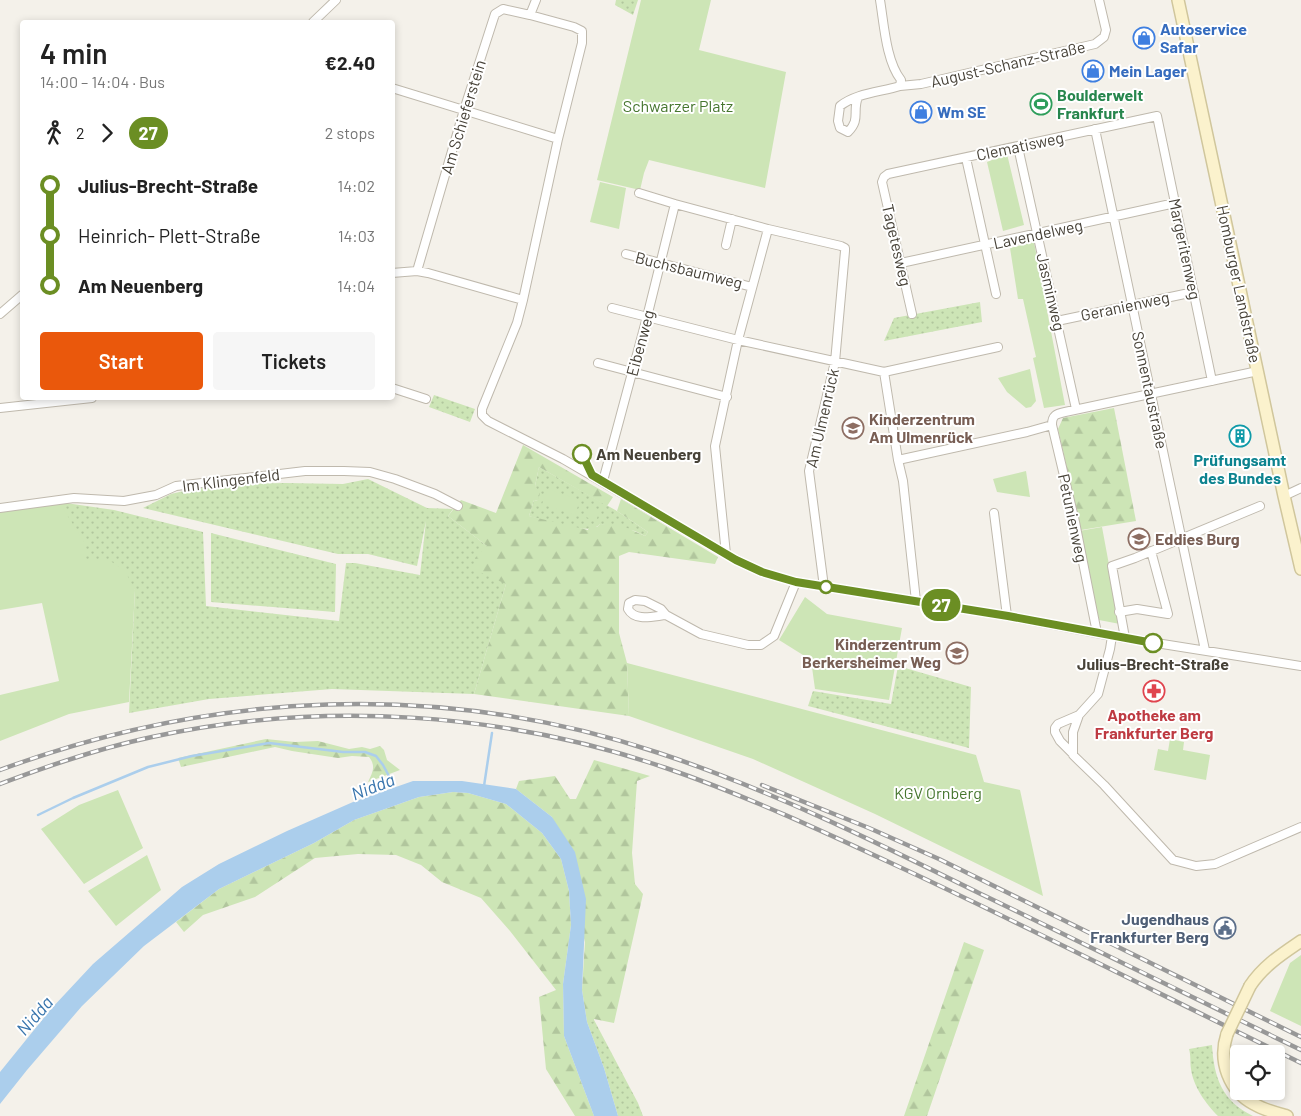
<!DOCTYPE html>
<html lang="en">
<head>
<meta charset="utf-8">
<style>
	:root { --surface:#fff; --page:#f6f6f6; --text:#222; --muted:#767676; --accent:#ea580c }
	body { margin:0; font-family:Barlow,sans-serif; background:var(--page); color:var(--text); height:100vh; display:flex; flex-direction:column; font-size:19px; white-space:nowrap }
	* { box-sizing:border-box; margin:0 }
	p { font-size:16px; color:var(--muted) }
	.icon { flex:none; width:28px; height:28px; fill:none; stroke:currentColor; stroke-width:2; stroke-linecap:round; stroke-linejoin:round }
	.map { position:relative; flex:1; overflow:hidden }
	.drawer { position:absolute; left:20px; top:20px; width:375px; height:380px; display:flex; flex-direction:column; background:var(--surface); border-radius:5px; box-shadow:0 2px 8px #0003 }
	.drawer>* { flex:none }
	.badge { padding:0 10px; border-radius:16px; font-size:18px; line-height:32px }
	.buttons { position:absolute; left:1230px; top:1045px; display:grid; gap:10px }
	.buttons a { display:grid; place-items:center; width:55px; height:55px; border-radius:5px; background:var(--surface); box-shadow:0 2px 8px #0003; font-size:25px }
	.map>.badge { position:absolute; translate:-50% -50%; box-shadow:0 0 0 2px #fff }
	.legs { display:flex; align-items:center; gap:8px; height:55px; padding:0 20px; font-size:16px }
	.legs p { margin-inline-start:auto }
	.summary { display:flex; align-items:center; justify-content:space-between; height:85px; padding:0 20px }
	h1 { font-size:28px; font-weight:600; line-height:38px }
	.cta { display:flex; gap:10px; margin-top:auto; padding:10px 20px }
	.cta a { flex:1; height:58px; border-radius:5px; background:var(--accent); color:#fff; font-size:20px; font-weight:600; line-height:58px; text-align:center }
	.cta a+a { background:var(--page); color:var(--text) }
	ul { padding:0 20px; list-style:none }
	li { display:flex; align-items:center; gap:18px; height:50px; font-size:19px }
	li i { display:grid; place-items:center; width:8px; height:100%; margin:0 6px; background:currentColor }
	li i::after { content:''; width:12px; height:12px; margin:-6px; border:4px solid; border-radius:50%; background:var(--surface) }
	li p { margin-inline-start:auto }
	li:first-child i { background:linear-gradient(#0000 50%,currentColor 0) }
	li:last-child i { background:linear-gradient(currentColor 50%,#0000 0) }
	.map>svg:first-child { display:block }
	.grass { fill:url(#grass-dots) }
	.forest { fill:url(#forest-firs) }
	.green { fill:#cde5b6 }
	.water { fill:#abceec }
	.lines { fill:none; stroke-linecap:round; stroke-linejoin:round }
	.stream { stroke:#abceec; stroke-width:2.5 }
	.street-casing { stroke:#bfb9ad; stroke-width:10 }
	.secondary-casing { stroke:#d0c69c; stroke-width:14 }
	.street { stroke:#fff; stroke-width:8 }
	.secondary { stroke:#fbf2cd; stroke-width:11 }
	.rail-casing { stroke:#989898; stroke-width:4.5 }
	.rail { stroke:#fff; stroke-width:2.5; stroke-dasharray:8; stroke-linecap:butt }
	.secondary-bridge-casing { stroke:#d0c69c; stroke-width:14; stroke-linecap:butt }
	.secondary-bridge { stroke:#fbf2cd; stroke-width:11 }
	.line-1-casing { stroke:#fff; stroke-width:11 }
	.line-1 { stroke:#6b8e23; stroke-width:8 }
	.stop-1-dot { fill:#fff; stroke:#6b8e23; stroke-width:2.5 }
	.labels { text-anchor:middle; stroke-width:4; stroke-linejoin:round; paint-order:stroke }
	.shop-label { font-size:16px; font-weight:bold; fill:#366cbe; stroke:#fff; text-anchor:start }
	.street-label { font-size:16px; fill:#474238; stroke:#fff }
	.leisure-label { font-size:16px; font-weight:bold; fill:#27864d; stroke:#fff; text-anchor:start }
	.park-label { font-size:16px; fill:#46762f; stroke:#fff }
	.education-label { font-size:16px; font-weight:bold; fill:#785e54; stroke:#fff; text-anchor:start }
	.stop-label { font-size:16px; font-weight:bold; fill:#474238; stroke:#fff; text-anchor:start }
	.culture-label { font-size:16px; font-weight:bold; fill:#0d838f; stroke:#fff }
	.health-label { font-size:16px; font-weight:bold; fill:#be3a42; stroke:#fff }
	.service-label { font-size:16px; font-weight:bold; fill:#4e5e75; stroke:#fff; text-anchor:end }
	.water-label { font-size:18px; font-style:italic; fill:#3875ad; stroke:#fff }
</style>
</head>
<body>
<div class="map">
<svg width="1301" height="1116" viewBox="0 0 1301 1116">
	<defs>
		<pattern id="grass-dots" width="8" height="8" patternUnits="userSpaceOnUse" patternTransform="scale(1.25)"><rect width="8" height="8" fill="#cde5b6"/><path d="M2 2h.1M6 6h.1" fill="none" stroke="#b1c69d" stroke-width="1.8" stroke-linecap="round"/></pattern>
		<pattern id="forest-firs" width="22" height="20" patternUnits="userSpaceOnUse" patternTransform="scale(1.25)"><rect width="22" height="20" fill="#cde5b6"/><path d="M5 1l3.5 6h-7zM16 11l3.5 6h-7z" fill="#b1c69d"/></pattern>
	</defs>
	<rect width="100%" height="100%" fill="#f4f1ea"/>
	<path class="grass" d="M616,0H638L633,15L615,5Z
		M980,302L982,322L884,341L894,318Z
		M434,395L475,409L470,422L429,407Z
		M539,467L617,511L648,532L645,536L635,531L600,524C589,537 544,520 529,516L534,500L538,501L535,486Z
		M368,479L427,508L453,509L448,516L487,546L506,584L474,694L332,689L209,699L129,713L135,590L84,560L59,502L114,510L203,532L206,606L339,621L346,563H355L420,575L426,521L417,566L368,554H338L143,508L171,494L209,485L285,483L343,484Z
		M211,533L336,564L335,612L211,602Z
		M898,666L971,687L969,748L808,706L813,691L891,704Z
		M593,1018L638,1103L643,1116H618L604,1068L587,1022H592Z
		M1212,1045C1214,1078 1222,1101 1253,1116H1218C1206,1104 1193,1086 1191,1069C1190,1062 1191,1056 1189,1049Z"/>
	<path class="forest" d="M1114,408L1136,521L1081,530L1058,429L1063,418Z
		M523,445L613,497L607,506L539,467L535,486L540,493L538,501L534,500L529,516L588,530L590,524L597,527L600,524L613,525L616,523L645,536L648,532L617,511L621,499L718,557L715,564L629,552L619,556V633L627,663L629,716L474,694L506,584L475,570V558L487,546L448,516L461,500L496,513Z
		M266,739L295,742L318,741L349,749L362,747L370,749L380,746L384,750L387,760L400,770L368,782C373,772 376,766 369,757L352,756L338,758L292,751L275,747L181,767L178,758Z
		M594,760L650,776L637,781L632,853L635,884L643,894L614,1023L594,1019L592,1022H587L582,990L585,942L552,817L516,789L519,781L555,776L570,799H576Z
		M453,792L468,793L506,804L542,833L561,859L569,891L571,925L563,984L564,1036L594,1116H575L546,1069L539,997L556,990L510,931L481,898L442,882L421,865L396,855L358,854L315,858L255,897L203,915L184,932L176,922L219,889L314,843L354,820L419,797Z
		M964,942L984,950L927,1116H904Z"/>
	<path class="green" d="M641,0H711L699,50L786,72L765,188L649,160L644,173L640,190L597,180Z
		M1007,154L1024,225L1003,231L987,162Z
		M600,182L626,188L619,229L590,222Z
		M1034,242L1065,405L1044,408L1033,358L1036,357L1023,299H1018L1010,248Z
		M1030,369L1036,401L1031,407L1026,408L1007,392L998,378Z
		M1026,471L1030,497L997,492L993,479Z
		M548,489L580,500L575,515L542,504Z
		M59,502L84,542V560H109L125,571L135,590L129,702L69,714L0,741V695L59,681L42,603L0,610V511Z
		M589,506L600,510L596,521L586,517Z
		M1102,527L1120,624L1099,620L1079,531Z
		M805,597L827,614L902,628L889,700L815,689L811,660L779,640Z
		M627,663L976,755L984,782L1020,790L1043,896L875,814L753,759L629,716Z
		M1170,739L1184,742L1183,750L1210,755L1206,780L1154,770L1158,749L1168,751Z
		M118,790L143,848L84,884L41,829L79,805Z
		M147,855L161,890L116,926L88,891Z
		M1301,955V1026L1270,1011L1290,963Z"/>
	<path class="water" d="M413,781H462L516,789L552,817L575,852L586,899L582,990L587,1022L604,1068L618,1116H594L564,1036L563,984L571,925L569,891L561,859L542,833L506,804L468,793L453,792L419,797L354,820L314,843L219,889L144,946L82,1006L27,1070L0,1104V1072L51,1009L93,964L182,887L219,864L287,831L353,802Z"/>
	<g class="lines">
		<path class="stream" d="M484,786L492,733
			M38,815L73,798L148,767L192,756L269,743L343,752H365L376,756L383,765L396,789"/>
		<g class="street-casing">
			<path id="street" d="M880,0C884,24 886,61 901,80L900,86L921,84L1095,44L1104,37L1106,30L1099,0
				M530,15L574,27L582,31V43L558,139L523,300L517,323L482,409V415L488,421L563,459L736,560L762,572L796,582L1007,616L1112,636L1301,666
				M313,22L336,0
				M392,88L558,139
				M858,97C852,112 861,119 848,132L840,128L838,121L840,106C856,93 881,92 900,86
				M1095,129L1205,650
				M1018,147L1076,409
				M966,158L996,294
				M639,193L675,204
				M726,245L732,219
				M626,254L752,287
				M901,263L1175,203
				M417,271L464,110L495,14L503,9L530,15L536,0
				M392,273L417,271L428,273L523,300
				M612,308L738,340L884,372
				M0,314L22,295
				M912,314L882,182L884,177L888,174L1157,116L1212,381
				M1057,321L1194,292
				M598,363L727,397
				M392,388L426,399
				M0,408L92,398
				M898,460L884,372L998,347
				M603,481L647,317L675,204L768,229
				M1284,496L1301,488
				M0,508L74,498L124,501L156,495L176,486L305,471H344L370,472L395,479L435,494L458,506
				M994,513L1007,616
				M726,554L715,446L738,340L768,229L841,246L845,248V251L835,362L809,471L824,587
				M916,601L903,481L898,460L1027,432L1052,425
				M1119,612L1137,609L1168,614L1151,551
				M666,615C654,616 635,622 628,609L629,603L635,600L645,601L661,609L666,615L701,634L748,645H761L774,636L796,582
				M1097,633L1075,522L1052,425C1052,415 1056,414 1065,412L1258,371
				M1125,638L1112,566L1135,558L1260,506
				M1079,715L1073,732V755L1104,785L1173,860L1196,866L1215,864L1301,827
				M1073,754L1060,741L1055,732V728L1058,724L1079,715L1098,694L1110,649L1112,636"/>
		</g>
		<g class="secondary-casing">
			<path id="secondary" d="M1178,0L1284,496L1301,569
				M1250,986C1263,966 1282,954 1301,941
				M1227,1034C1218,1061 1229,1091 1254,1104C1264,1110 1276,1113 1287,1116"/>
		</g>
		<use href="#street" class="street"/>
		<use href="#secondary" class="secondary"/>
		<g class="rail-casing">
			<path id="rail" d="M0,770C213,691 442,680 659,753C771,790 878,843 983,895C1089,946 1195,998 1301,1050
				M0,784C50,765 100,748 152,737C321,700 503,712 666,768C753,798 837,838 921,877C1048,937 1174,1001 1301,1063
				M762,785L869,828L939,859L1301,1037"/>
		</g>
		<use href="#rail" class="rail"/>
		<g class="secondary-bridge-casing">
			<path id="secondary-bridge" d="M1227,1034L1250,986"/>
		</g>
		<use href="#secondary-bridge" class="secondary-bridge"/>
	</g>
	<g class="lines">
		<g class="line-1-casing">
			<path id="line-1" d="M582,454L592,475L736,560L762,572L796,582L1008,616L1153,643"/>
		</g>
		<use href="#line-1" class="line-1"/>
	</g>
	<defs>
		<g id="shop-ring" transform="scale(1.125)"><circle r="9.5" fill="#fff" stroke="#3f7fe0" stroke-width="1.5"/><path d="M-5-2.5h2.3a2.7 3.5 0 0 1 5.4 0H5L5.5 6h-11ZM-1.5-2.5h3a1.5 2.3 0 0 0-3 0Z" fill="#3f7fe0"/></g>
		<g id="stadium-ring" transform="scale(1.125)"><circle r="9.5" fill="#fff" stroke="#2e9e5b" stroke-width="1.5"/><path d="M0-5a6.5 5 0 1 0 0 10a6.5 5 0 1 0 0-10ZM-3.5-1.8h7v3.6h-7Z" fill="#2e9e5b"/></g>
		<g id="school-ring" transform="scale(1.125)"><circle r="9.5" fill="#fff" stroke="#8d6e63" stroke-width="1.5"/><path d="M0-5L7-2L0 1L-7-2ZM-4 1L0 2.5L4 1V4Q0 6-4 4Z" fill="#8d6e63"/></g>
		<g id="building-ring" transform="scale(1.125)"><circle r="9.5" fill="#fff" stroke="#0f9aa8" stroke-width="1.5"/><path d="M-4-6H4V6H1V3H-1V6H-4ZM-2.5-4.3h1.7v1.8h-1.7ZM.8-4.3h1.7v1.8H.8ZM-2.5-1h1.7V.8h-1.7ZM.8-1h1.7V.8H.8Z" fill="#0f9aa8"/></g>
		<g id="pharmacy-ring" transform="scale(1.125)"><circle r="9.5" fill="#fff" stroke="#e0444e" stroke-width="1.5"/><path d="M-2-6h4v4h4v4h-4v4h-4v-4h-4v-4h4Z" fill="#e0444e"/></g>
		<g id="civic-ring" transform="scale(1.125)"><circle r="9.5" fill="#fff" stroke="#5c6f8a" stroke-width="1.5"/><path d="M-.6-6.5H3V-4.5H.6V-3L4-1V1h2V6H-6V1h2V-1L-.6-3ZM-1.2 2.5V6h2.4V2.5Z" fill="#5c6f8a"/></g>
	</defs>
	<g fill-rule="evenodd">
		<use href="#shop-ring" x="1144" y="38"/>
		<use href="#shop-ring" x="1093" y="71"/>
		<use href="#stadium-ring" x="1041" y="104"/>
		<use href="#shop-ring" x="921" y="112"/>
		<use href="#school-ring" x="853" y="428"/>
		<use href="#building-ring" x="1240" y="436"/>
		<use href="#school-ring" x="1139" y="539"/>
		<use href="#school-ring" x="957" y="653"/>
		<use href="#pharmacy-ring" x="1154" y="691"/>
		<use href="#civic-ring" x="1225" y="928"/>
	</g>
	<g class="stop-1-dot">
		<circle cx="582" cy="454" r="9"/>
		<circle cx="826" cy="587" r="6"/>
		<circle cx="1153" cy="643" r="9"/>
	</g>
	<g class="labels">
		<g class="shop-label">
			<text x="1160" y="35">Autoservice<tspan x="1160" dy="18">Safar</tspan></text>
			<text x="1109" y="77">Mein Lager</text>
			<text x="937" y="118">Wm SE</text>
		</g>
		<g class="street-label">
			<text transform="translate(1008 64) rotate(-13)" y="6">August-Schanz-Straße</text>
			<text transform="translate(463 117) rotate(-73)" y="6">Am Schieferstein</text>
			<text transform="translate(1020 146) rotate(-12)" y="6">Clematisweg</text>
			<text transform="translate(1038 234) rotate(-12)" y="6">Lavendelweg</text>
			<text transform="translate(897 245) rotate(77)" y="6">Tagetesweg</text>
			<text transform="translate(1185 249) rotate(78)" y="6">Margeritenweg</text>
			<text transform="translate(689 270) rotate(14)" y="6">Buchsbaumweg</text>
			<text transform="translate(1239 284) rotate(78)" y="6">Homburger Landstraße</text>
			<text transform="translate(1051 292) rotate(77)" y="6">Jasminweg</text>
			<text transform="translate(1125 306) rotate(-12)" y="6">Geranienweg</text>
			<text transform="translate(640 343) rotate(-75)" y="6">Eibenweg</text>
			<text transform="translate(1150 390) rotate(78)" y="6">Sonnentaustraße</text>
			<text transform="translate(822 418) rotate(-77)" y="6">Am Ulmenrück</text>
			<text transform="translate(231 480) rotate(-7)" y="6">Im Klingenfeld</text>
			<text transform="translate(1073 518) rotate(78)" y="6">Petunienweg</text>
		</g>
		<g class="leisure-label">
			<text x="1057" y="101">Boulderwelt<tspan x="1057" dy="18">Frankfurt</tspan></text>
		</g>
		<g class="park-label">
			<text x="678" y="112">Schwarzer Platz</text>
			<text x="938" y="799">KGV Ornberg</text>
		</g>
		<g class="education-label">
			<text x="869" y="425">Kinderzentrum<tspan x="869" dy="18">Am Ulmenrück</tspan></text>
			<text x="1155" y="545">Eddies Burg</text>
			<text x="941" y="650" text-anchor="end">Kinderzentrum<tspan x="941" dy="18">Berkersheimer Weg</tspan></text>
		</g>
		<g class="stop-label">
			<text x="596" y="460">Am Neuenberg</text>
			<text x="1153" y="670" text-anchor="middle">Julius-Brecht-Straße</text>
		</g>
		<g class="culture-label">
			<text x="1240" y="466">Prüfungsamt<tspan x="1240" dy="18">des Bundes</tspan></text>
		</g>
		<g class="health-label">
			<text x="1154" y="721">Apotheke am<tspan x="1154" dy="18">Frankfurter Berg</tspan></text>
		</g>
		<g class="service-label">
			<text x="1209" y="925">Jugendhaus<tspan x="1209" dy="18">Frankfurter Berg</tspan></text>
		</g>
		<g class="water-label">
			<text transform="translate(373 787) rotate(-21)" y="6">Nidda</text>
			<text transform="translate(35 1016) rotate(-49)" y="6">Nidda</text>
		</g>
	</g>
</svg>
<div class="buttons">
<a><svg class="icon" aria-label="locate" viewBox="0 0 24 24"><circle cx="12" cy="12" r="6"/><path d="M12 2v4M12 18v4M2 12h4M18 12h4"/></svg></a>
</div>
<b class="badge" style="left:941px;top:605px;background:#6b8e23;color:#fff">27</b>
<section class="drawer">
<div class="summary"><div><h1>4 min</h1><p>14:00 – 14:04 · Bus</p></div><b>€2.40</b></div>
<div class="legs"><svg class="icon" aria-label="walk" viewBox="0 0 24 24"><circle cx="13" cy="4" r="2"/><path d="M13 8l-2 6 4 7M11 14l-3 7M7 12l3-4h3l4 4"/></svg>2<svg class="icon" aria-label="forward" viewBox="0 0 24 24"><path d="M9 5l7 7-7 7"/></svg><b class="badge" style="background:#6b8e23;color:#fff">27</b><p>2 stops</p></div>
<ul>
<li><i style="color:#6b8e23"></i><b>Julius-Brecht-Straße</b><p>14:02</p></li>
<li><i style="color:#6b8e23"></i><span>Heinrich- Plett-Straße</span><p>14:03</p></li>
<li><i style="color:#6b8e23"></i><b>Am Neuenberg</b><p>14:04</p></li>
</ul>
<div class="cta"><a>Start</a><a>Tickets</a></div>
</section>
</div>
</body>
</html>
